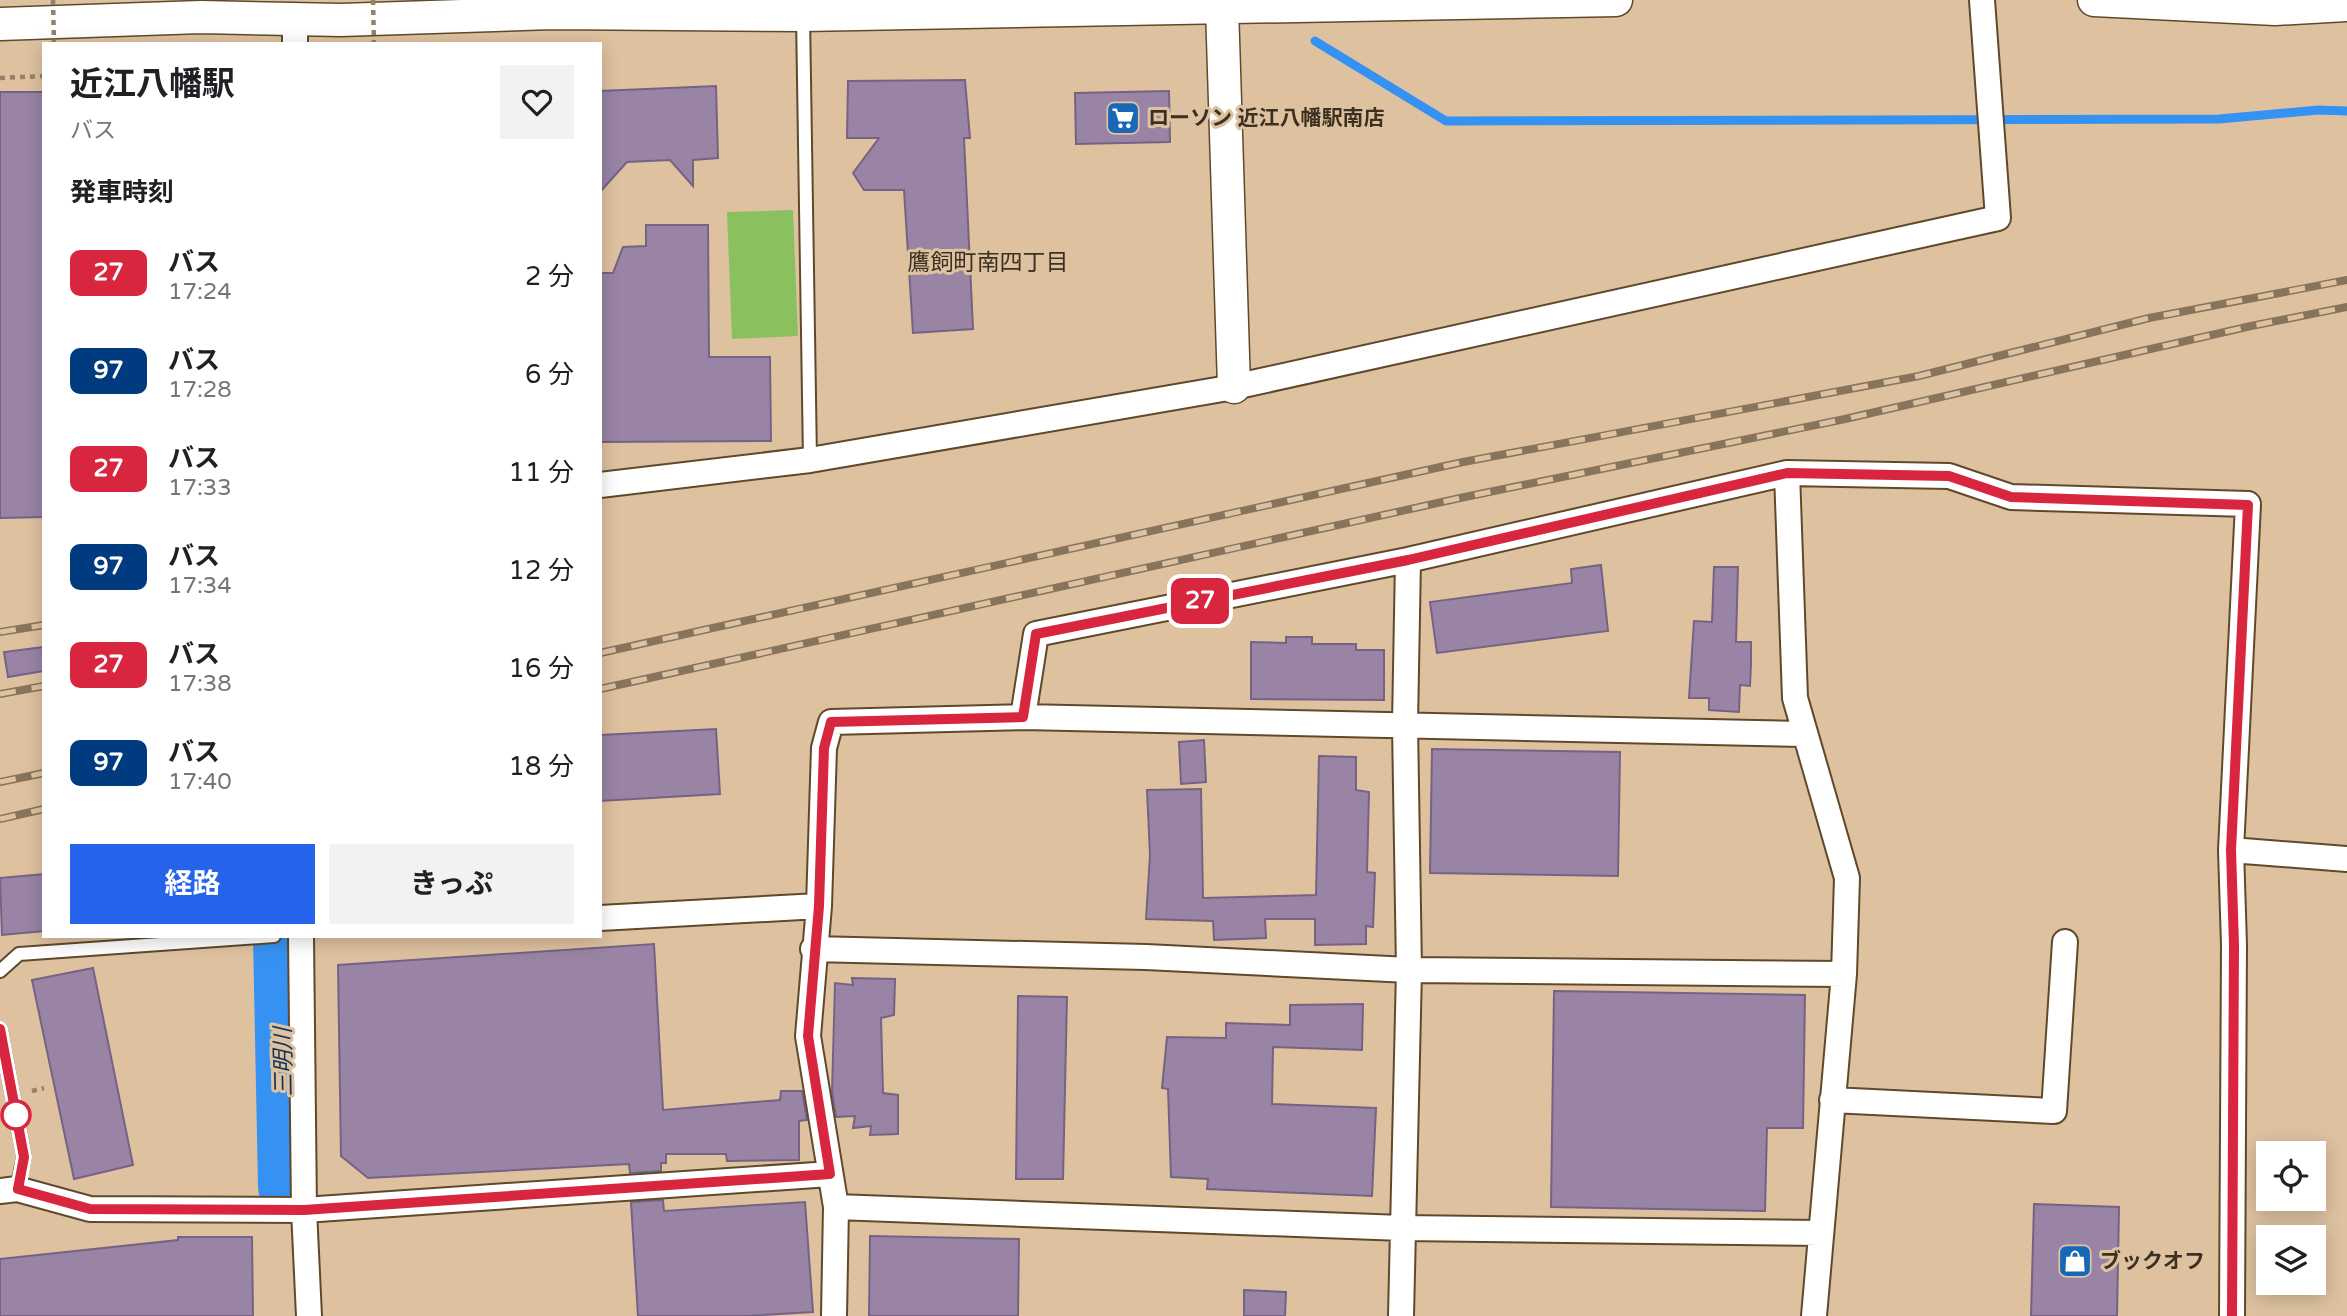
<!DOCTYPE html>
<html lang="ja">
<head>
<meta charset="utf-8">
<style>
	:root { --surface:#fff; --page:#f2f2f2; --text:#202124; --muted:#757577; --accent:#2563eb }
	body { margin:0; font-family:"Varela Round","Noto Sans JP",sans-serif; background:var(--page); color:var(--text); height:100vh; display:flex; flex-direction:column; font-size:26px; white-space:nowrap }
	* { box-sizing:border-box; margin:0 }
	p { font-size:23px; color:var(--muted) }
	.icon { flex:none; width:38px; height:38px; fill:none; stroke:currentColor; stroke-width:2; stroke-linecap:round; stroke-linejoin:round }
	.map { position:relative; flex:1; overflow:hidden }
	.side { position:absolute; left:42px; top:42px; width:560px; height:896px; display:flex; flex-direction:column; background:var(--surface); border-radius:0px; box-shadow:0 4px 18px #0003 }
	.side>* { flex:none }
	.badge { padding:0 14px; border-radius:10px; font-size:24px; line-height:46px }
	.tools { position:absolute; left:2256px; top:1141px; display:grid; gap:14px }
	.tools a { display:grid; place-items:center; width:70px; height:70px; border-radius:0px; background:var(--surface); box-shadow:0 4px 18px #0003; font-size:35px }
	.map>.badge { position:absolute; translate:-50% -50%; box-shadow:0 0 0 4px #fff }
	h2 { padding:0 28px; font-size:26px; line-height:63px }
	.round { display:grid; place-items:center; flex:none; width:74px; height:74px; border-radius:0px; background:var(--page) }
	.head { display:flex; align-items:center; justify-content:space-between; height:119px; padding:0 28px }
	h1 { font-size:33px; font-weight:700; line-height:52px }
	.button { display:flex; gap:14px; margin-top:auto; padding:14px 28px }
	.button a { flex:1; height:80px; border-radius:0px; background:var(--accent); color:#fff; font-size:28px; font-weight:700; line-height:80px; text-align:center }
	.button a+a { background:var(--page); color:var(--text) }
	ul { padding:0; list-style:none }
	li { display:flex; align-items:center; gap:21px; height:98px; padding:0 28px }
	li div { flex:1 }
	li b { display:block; font-size:26px }
	li em { font-style:normal }
	li .badge { min-width:77px; font-weight:700; text-align:center }
	.map>svg:first-child { display:block }
	.green { fill:#8ac05e }
	.lines { fill:none; stroke-linecap:round; stroke-linejoin:round }
	.stream { stroke:#3692f2; stroke-width:9 }
	.river { stroke:#3692f2; stroke-width:54 }
	.building { fill:#9984a6; stroke:#766282; stroke-width:2 }
	.service-casing { stroke:#60492a; stroke-width:16 }
	.minor-casing { stroke:#60492a; stroke-width:28 }
	.tertiary-casing { stroke:#60492a; stroke-width:35 }
	.path { stroke:#958168; stroke-width:4.5; stroke-dasharray:5 5; stroke-linecap:butt }
	.service { stroke:#fff; stroke-width:12 }
	.minor { stroke:#fff; stroke-width:24 }
	.tertiary { stroke:#fff; stroke-width:32 }
	.rail-casing { stroke:#87745d; stroke-width:8 }
	.rail { stroke:#dec2a0; stroke-width:5; stroke-dasharray:16; stroke-linecap:butt }
	.path-bridge { stroke:#958168; stroke-width:4.5; stroke-dasharray:5 5; stroke-linecap:butt }
	.line-casing { stroke:#fff; stroke-width:16 }
	.line { stroke:#d7263d; stroke-width:10 }
	.stop-dot { fill:#fff; stroke:#d7263d; stroke-width:3.5 }
	.labels { text-anchor:middle; stroke-width:6; stroke-linejoin:round; paint-order:stroke }
	.poi-label { font-size:21px; font-weight:bold; fill:#3b3022; stroke:#dec2a0; text-anchor:start }
	.neighbourhood-label { font-size:23px; fill:#3b3022; stroke:#dec2a0 }
	.water-label { font-size:23px; font-style:italic; fill:#11345a; stroke:#dec2a0 }
</style>
</head>
<body>
<div class="map">
<svg width="2347" height="1316" viewBox="0 0 2347 1316">
	<rect width="100%" height="100%" fill="#dec2a0"/>
	<path class="green" d="M793,210L798,336L732,339L727,212Z"/>
	<g class="lines">
		<path class="stream" d="M1315,41L1446,121L2219,119L2318,110L2347,111"/>
		<path class="river" d="M280,936L285,1187"/>
	</g>
	<path class="building" d="M965,80L970,138H964L973,329L913,333L904,190H864L853,173L879,138H847L848,81Z
		M716,86L718,158L693,160V186L670,160L627,162L600,192V91Z
		M1169,91L1170,142L1076,144L1075,93Z
		M0,92H44V517L0,518Z
		M646,225H708L709,357H770L771,441L600,442V273H613L623,247L646,246Z
		M1601,565L1608,631L1437,653L1430,602L1572,583L1571,569Z
		M1714,567H1738L1736,642H1751V664L1750,686L1740,685L1739,712L1709,710V698H1689L1694,621L1712,622Z
		M1286,637H1312V644H1356V650H1384V700L1251,699V642L1286,643Z
		M44,647V671L8,677L4,652Z
		M716,729L720,794L600,801V735Z
		M1204,740L1206,782L1181,784L1179,742Z
		M1432,749L1620,752L1618,876L1430,873Z
		M1319,756L1356,757V790L1369,792L1367,872L1375,873L1373,927L1366,926V944L1315,945V919H1265L1266,938L1214,940L1213,921L1146,919L1150,855L1147,790L1201,789L1203,898L1316,895Z
		M44,874V931L2,935L0,878Z
		M654,944L663,1110L780,1100L781,1091H802L807,1120L799,1121V1160L727,1161L726,1154H666V1163H661V1171L630,1173L629,1164L368,1178L341,1156L338,965Z
		M93,968L133,1165L74,1179L32,980Z
		M852,978L895,979L894,1015L881,1018L883,1093L898,1095V1134L870,1135L871,1126L853,1128L855,1116L836,1117L832,1092L835,983L853,985Z
		M1554,991L1805,995L1803,1128H1767L1765,1211L1551,1207Z
		M1018,996L1067,997L1063,1179H1016Z
		M1363,1004L1362,1050L1273,1047L1272,1104L1376,1108L1372,1196L1207,1189L1208,1179L1171,1177L1168,1089L1162,1088L1167,1037L1226,1038V1023L1290,1025V1005Z
		M663,1200L664,1211L805,1202L813,1312L746,1316H638L631,1202Z
		M2034,1204L2119,1207L2117,1316H2031Z
		M870,1236L1019,1239L1018,1316H869Z
		M178,1237H252L253,1316H0V1259L178,1240Z
		M1244,1290L1286,1292L1285,1316H1244Z"/>
	<g class="lines">
		<g class="service-casing">
			<path id="service" d="M803,16L810,460
				M0,971L19,954L274,936
				M0,1029L24,1157L17,1189"/>
		</g>
		<g class="minor-casing">
			<path id="minor" d="M295,44V17
				M1787,473L1795,698L1847,878L1844,974L1814,1316
				M600,485L810,460L1234,387L1998,218L1982,0
				M1023,717L1036,634L1408,560L1787,473L1949,476L2011,497L2248,504L2231,850L2234,945L2232,1316
				M2231,850L2347,859
				M600,918L819,906
				M301,936L304,1210L309,1316
				M813,949L1146,957L1409,970L1844,974
				M1832,1100L2054,1111L2065,942
				M0,1191L17,1189L90,1209L304,1210L830,1174
				M836,1207L1402,1228L1820,1233
				M834,1316L836,1207L808,1036L819,906L824,748L831,722L1023,717L1803,734
				M1401,1316L1409,970L1405,724L1408,560"/>
		</g>
		<g class="tertiary-casing">
			<path id="tertiary" d="M2094,0L2275,9L2347,5
				M1222,7L1234,387
				M0,24L201,17L341,20L552,13L803,15L1616,0"/>
		</g>
		<path class="path" d="M0,78L44,76
			M32,1091L44,1088"/>
		<use href="#service" class="service"/>
		<use href="#minor" class="minor"/>
		<use href="#tertiary" class="tertiary"/>
		<g class="rail-casing">
			<path id="rail" d="M0,632L44,625
				M600,653L1463,462L1919,376L2149,318L2347,280
				M600,689L1460,498L1845,419L2251,326L2347,307
				M0,694L44,686
				M0,782L44,773
				M0,819L44,809"/>
		</g>
		<use href="#rail" class="rail"/>
		<path class="path-bridge" d="M53,0L54,44
			M373,0L374,44"/>
	</g>
	<g class="lines">
		<g class="line-casing">
			<path id="line" d="M0,1029L24,1157L18,1189L90,1209L304,1210L830,1174L808,1036L819,906L824,748L831,722L1023,717L1036,634L1408,560L1787,473L1949,476L2011,497L2248,505L2231,850L2234,945L2232,1316"/>
		</g>
		<use href="#line" class="line"/>
	</g>
	<defs>
		<g id="supermarket-square" transform="scale(1.75)"><rect x="-9" y="-9" width="18" height="18" rx="4" fill="#1868b7" stroke="#dec2a0"/><path d="M-6-5.5h2.5l.6 2H6L4.5 2H-2.5L-4.4-4H-6ZM-1.5 3.2a1.3 1.3 0 1 0 .1 0ZM3 3.2a1.3 1.3 0 1 0 .1 0Z" fill="#fff"/></g>
		<g id="shop-square" transform="scale(1.75)"><rect x="-9" y="-9" width="18" height="18" rx="4" fill="#1868b7" stroke="#dec2a0"/><path d="M-5-2.5h2.3a2.7 3.5 0 0 1 5.4 0H5L5.5 6h-11ZM-1.5-2.5h3a1.5 2.3 0 0 0-3 0Z" fill="#fff"/></g>
	</defs>
	<g fill-rule="evenodd">
		<use href="#supermarket-square" x="1123" y="118"/>
		<use href="#shop-square" x="2075" y="1261"/>
	</g>
	<circle class="stop-dot" cx="16" cy="1115" r="14"/>
	<g class="labels">
		<g class="poi-label">
			<text x="1148" y="125">ローソン 近江八幡駅南店</text>
			<text x="2100" y="1268">ブックオフ</text>
		</g>
		<g class="neighbourhood-label">
			<text x="988" y="270">鷹飼町南四丁目</text>
		</g>
		<g class="water-label">
			<text transform="translate(283 1062) rotate(-91)" y="8">三明川</text>
		</g>
	</g>
</svg>
<div class="tools">
<a><svg class="icon" aria-label="locate" viewBox="0 0 24 24"><circle cx="12" cy="12" r="6"/><path d="M12 2v4M12 18v4M2 12h4M18 12h4"/></svg></a>
<a><svg class="icon" aria-label="layers" viewBox="0 0 24 24"><path d="M12 4l9 5-9 5-9-5zM3 14l9 5 9-5"/></svg></a>
</div>
<b class="badge" style="left:1200px;top:601px;background:#d7263d;color:#fff">27</b>
<section class="side">
<div class="head"><div><h1>近江八幡駅</h1><p>バス</p></div><a class="round"><svg class="icon" aria-label="heart" viewBox="0 0 24 24"><path d="M12 20l-8-8c-3-5 5-10 8-4 3-6 11-1 8 4z"/></svg></a></div>
<h2>発車時刻</h2>
<ul>
<li><span class="badge" style="background:#d7263d;color:#fff">27</span><div><b>バス</b><p>17:24</p></div><em>2 分</em></li>
<li><span class="badge" style="background:#003b80;color:#fff">97</span><div><b>バス</b><p>17:28</p></div><em>6 分</em></li>
<li><span class="badge" style="background:#d7263d;color:#fff">27</span><div><b>バス</b><p>17:33</p></div><em>11 分</em></li>
<li><span class="badge" style="background:#003b80;color:#fff">97</span><div><b>バス</b><p>17:34</p></div><em>12 分</em></li>
<li><span class="badge" style="background:#d7263d;color:#fff">27</span><div><b>バス</b><p>17:38</p></div><em>16 分</em></li>
<li><span class="badge" style="background:#003b80;color:#fff">97</span><div><b>バス</b><p>17:40</p></div><em>18 分</em></li>
</ul>
<div class="button"><a>経路</a><a>きっぷ</a></div>
</section>
</div>
</body>
</html>
